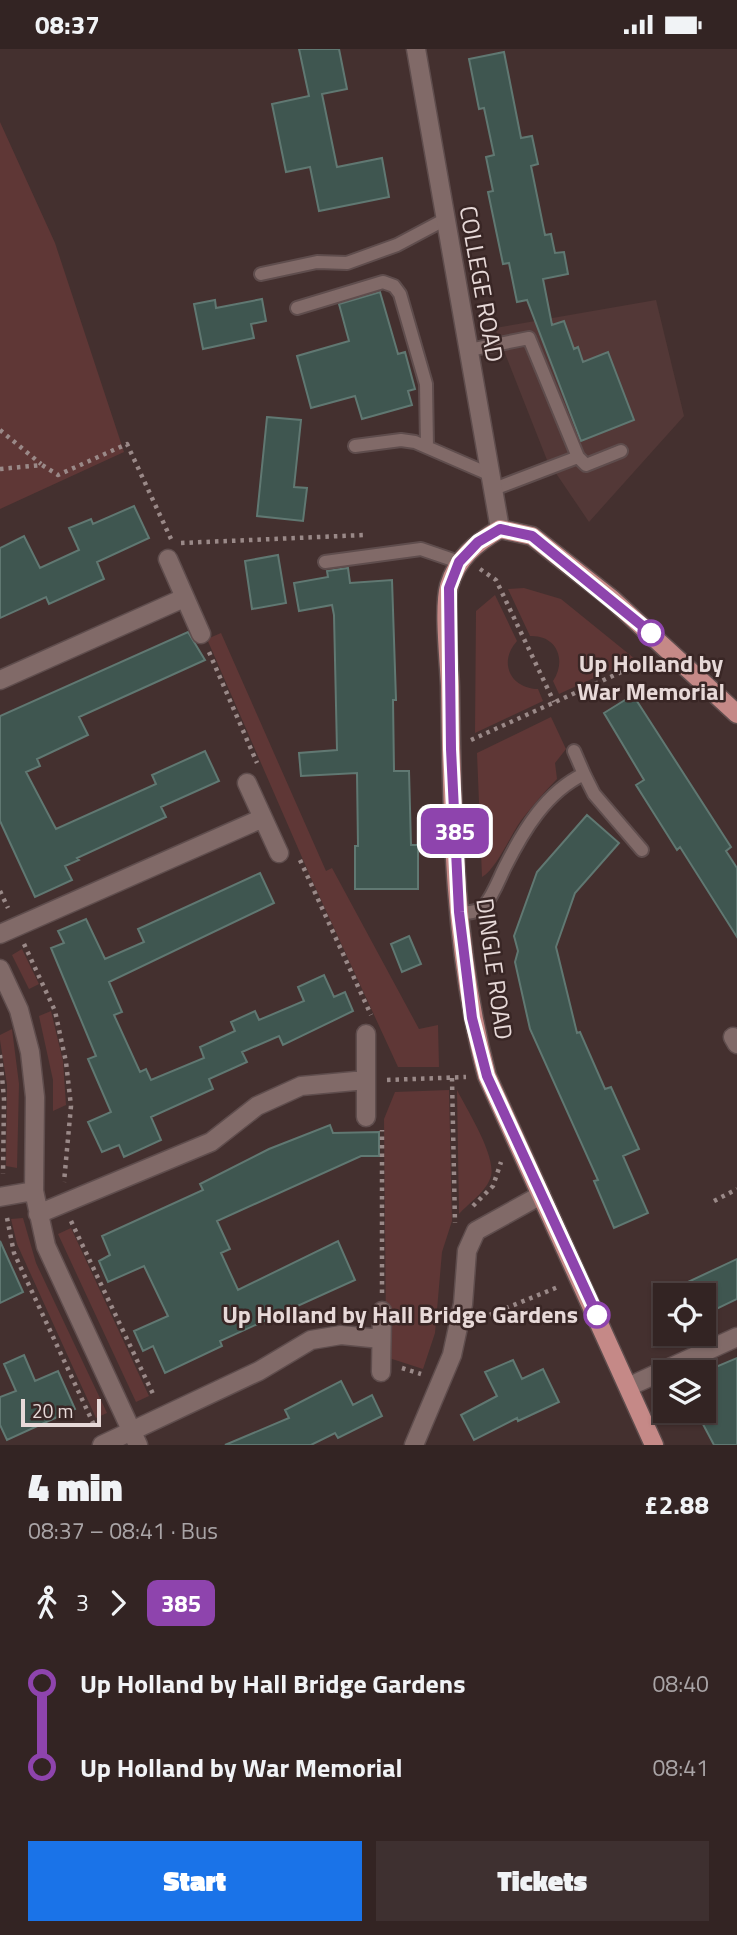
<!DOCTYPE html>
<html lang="en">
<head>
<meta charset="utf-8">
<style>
	:root { --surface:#332423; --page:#3e3030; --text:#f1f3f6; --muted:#a9a4a6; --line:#4e4141; --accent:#1a73e8 }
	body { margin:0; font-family:"Titillium Web",sans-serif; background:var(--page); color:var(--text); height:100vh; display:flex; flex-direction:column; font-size:26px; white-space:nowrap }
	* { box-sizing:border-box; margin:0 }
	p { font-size:23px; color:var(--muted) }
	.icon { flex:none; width:38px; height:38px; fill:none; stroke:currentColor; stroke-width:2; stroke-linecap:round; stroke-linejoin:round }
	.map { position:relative; height:1396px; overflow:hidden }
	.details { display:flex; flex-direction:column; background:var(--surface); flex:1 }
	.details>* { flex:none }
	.badge { padding:0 14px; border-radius:10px; font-size:24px; line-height:46px }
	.controls { position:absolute; left:653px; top:1234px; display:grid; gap:14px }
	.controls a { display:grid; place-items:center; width:63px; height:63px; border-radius:0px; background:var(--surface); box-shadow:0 2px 5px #0004,0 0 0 2px var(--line); font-size:35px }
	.scale { position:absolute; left:21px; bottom:18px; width:80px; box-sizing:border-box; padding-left:7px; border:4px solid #e7d9d8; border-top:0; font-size:19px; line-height:24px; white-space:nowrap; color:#e7d9d8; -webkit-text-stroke:5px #392625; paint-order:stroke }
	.map>.badge { position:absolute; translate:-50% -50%; box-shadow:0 0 0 4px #fff }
	.legs { display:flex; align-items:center; gap:10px; height:77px; padding:0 28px; font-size:23px }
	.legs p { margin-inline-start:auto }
	.summary { display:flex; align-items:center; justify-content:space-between; height:119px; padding:0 28px }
	h1 { font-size:38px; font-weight:800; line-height:52px }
	.button { display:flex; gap:14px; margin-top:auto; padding:14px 28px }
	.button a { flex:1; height:80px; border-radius:0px; background:var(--accent); color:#fff; font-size:28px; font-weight:800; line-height:80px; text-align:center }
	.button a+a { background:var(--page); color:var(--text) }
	ul { padding:0 28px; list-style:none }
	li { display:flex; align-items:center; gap:24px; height:84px; font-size:26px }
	li i { display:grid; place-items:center; width:10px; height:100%; margin:0 9px; background:currentColor }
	li i::after { content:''; width:18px; height:18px; margin:-9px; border:5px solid; border-radius:50%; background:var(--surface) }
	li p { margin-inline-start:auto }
	li:first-child i { background:linear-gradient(#0000 50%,currentColor 0) }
	li:last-child i { background:linear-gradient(currentColor 50%,#0000 0) }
	.status { display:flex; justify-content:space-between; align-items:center; height:49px; padding:0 35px; background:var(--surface); direction:ltr }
	.status svg { height:19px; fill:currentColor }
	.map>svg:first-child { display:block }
	.built { fill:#533837 }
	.green { fill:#5f3736 }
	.building { fill:#3f5650; stroke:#607872; stroke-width:2 }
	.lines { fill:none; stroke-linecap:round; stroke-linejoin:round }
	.service-casing { stroke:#5f4d4d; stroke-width:16 }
	.minor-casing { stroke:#5f4d4d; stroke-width:21 }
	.tertiary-casing { stroke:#5f4d4d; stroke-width:21 }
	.primary-casing { stroke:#5f4d4d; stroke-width:21 }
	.path { stroke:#9a8988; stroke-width:4.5; stroke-dasharray:3.5 5; stroke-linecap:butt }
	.service { stroke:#816a68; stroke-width:12 }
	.minor { stroke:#816a68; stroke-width:18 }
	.tertiary { stroke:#816a68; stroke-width:18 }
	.primary { stroke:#c58987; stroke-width:18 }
	.line-1-casing { stroke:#fff; stroke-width:16 }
	.line-1 { stroke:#8e44ad; stroke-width:10 }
	.stop-1-dot { fill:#fff; stroke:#8e44ad; stroke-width:3.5 }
	.labels { text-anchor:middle; stroke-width:5; stroke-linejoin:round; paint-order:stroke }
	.street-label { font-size:24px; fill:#e7d9d8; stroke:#392625 }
	.stop-label { font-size:24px; font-weight:bold; fill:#e7d9d8; stroke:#392625 }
</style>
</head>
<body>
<div class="status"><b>08:37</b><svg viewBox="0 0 49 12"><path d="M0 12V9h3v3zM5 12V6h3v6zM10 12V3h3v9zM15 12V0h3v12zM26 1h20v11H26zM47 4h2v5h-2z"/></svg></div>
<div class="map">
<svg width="737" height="1396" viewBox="0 0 737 1396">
	<rect width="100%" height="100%" fill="#44302f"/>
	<path class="built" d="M656,251L684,367L589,473L547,411L495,279Z"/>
	<path class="green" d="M0,73L55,194L124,403L0,460Z
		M524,539L561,550L635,610L559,645L553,632C567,611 557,586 530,587L508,540Z
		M495,546L517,592C498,613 510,639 538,640L543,652L475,684L476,562Z
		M221,584L326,822L332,819L419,980L438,976L439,1018H398L311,829L207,590Z
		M551,668L566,700L555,714L557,730C545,742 534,755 523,769C511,784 497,820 482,828L477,704Z
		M22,900L39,935L29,940L12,906Z
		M51,962L63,1012L66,1056L53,1062V1031L39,967Z
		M12,980L19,1035L17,1119L6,1117L7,1036L0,991V986Z
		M449,1041L452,1172L442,1203L435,1284L423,1320L389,1309L386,1280L384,1070L395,1043Z
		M457,1041C467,1061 496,1106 491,1127C487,1142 469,1154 459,1165Z
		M23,1169L36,1214L107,1364L96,1369L17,1195L11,1170Z
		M71,1179L149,1347L136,1353L58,1185Z"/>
	<path class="building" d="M299,0H339L347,40L322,45L337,118L382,109L389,148L319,162L310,118L286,123L272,55L309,47Z
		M504,3L521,89L532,87L538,115L531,117L545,186L551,185L555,204L564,203L568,225L543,230L552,276L564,272L574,300L578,298L583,313L608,303L634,371L581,392L527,251L517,253L509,214L503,215L488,143L493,142L486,108L494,106L484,59L479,60L469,10Z
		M380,243L398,305L405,303L415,340L408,342L412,356L362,370L355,347L311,359L297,307L349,292L339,255Z
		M262,250L266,272L251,275L254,289L203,300L194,255L215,251L216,259Z
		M267,368L301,371L294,438L307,439L303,472L257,467Z
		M134,457L149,489L97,513L104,530L49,555L46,548L0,569V499L24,487L40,519L79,501L69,479L91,470L93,475Z
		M278,506L286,554L252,560L245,512Z
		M348,519L350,534L392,531L396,651H393L394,722H409L411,796H418V840H355V797H358L357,724L301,727L299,704L337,701L334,566L332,556L299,562L294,534L328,528L327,522Z
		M188,583L205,611L79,668L88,686L37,710L40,717L26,723L56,780L156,735L152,726L205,702L219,732L161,758L166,768L77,809L79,811L65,817L72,831L35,848L0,772V667Z
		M633,646L731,798L726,802L737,819V888L680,798L677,801L636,736L644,731L604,664Z
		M587,766L619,794L575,844L556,898L577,984L580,983L605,1040L611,1038L639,1100L623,1107L648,1164L614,1179L594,1132L598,1131L530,980L515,913L518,902L514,887L537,823Z
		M260,824L274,854L109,933L122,963L114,966L140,1023L146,1020L151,1031L204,1009L200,998L235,982L231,973L255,962L259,971L304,952L298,938L324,926L334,948L345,943L353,962L283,996L279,987L242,1003L247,1013L209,1030L213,1040L151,1068L161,1091L124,1108L119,1096L102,1103L88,1073L111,1063L88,1010L96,1007L51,899L64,894L58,882L86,870L105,910L144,893L138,880Z
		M409,887L421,915L402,923L391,895Z
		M330,1076L333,1084L379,1083V1107H361L217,1172L230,1200L221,1204L238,1241L338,1192L355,1231L220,1292L222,1297L165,1324L153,1297L143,1302L134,1282L168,1267L144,1217L108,1233L99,1212L110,1206L102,1187L203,1141L200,1135L269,1100Z
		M0,1192L23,1243L0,1254Z
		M737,1210V1250L704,1266V1246H665V1263L658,1247Z
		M24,1306L35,1332L58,1322L75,1360L7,1391L0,1376V1348L16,1342L4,1315Z
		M737,1309V1396H714L696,1362H711L704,1345V1323Z
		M513,1311L522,1330L543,1320L559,1353L518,1372L517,1369L474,1391L461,1366L497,1347L485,1323Z
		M341,1332L353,1356L372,1346L382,1367L338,1389L335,1384L311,1396H225L289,1369L285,1361Z"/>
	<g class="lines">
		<g class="service-casing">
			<path id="service" d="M261,225L317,213L347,214L397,196L444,171
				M297,259L383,233L394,237L400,245L426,335L427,398
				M469,301L529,289L578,408L586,416L621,402
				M355,397L401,391L415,393L491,426
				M494,440L578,408
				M325,513L421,500L459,513
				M574,702L584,725
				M459,863C468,864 477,864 484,857C493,847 499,830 505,818C523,782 546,743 584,725L594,745L642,801"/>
		</g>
		<g class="minor-casing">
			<path id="minor" d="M168,510L201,585
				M0,631L184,549
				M247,734L279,804
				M0,885L263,769
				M0,920L19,961L30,1003L35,1048L34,1142L46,1197L138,1396
				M366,985V1068
				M733,988L737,995
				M0,1148L34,1142
				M38,1165L211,1093L257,1057L301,1037L366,1031
				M381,1323L382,1262
				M630,1337L737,1288
				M102,1396L259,1322L311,1291L341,1286L381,1290
				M414,1396L452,1306L463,1255L467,1202L476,1182L541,1146"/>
		</g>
		<g class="tertiary-casing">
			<path id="tertiary" d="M416,0L500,480"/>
		</g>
		<g class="primary-casing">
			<path id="primary" d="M654,1396L487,1027C453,901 452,767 450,637C449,612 443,560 449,537C457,509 476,494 500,480L532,487L612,550L737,665"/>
		</g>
		<path class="path" d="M0,381L41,415
			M0,420L42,416L58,426L127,395L171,490
			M181,494L365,486
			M480,520L496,531L554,653
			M209,603L257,714
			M471,691L648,611
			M300,811L371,966
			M0,842L8,859
			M24,895L55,962L66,1013L71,1057L64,1133
			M0,1006L4,1050L3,1125
			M452,1029L455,1174
			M387,1031L466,1028
			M714,1152L737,1140
			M473,1157L493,1137L501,1113
			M7,1169L14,1204L94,1376
			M71,1172L154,1347
			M382,1244V1081
			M482,1269L558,1238
			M402,1319L421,1325"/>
		<use href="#service" class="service"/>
		<use href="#minor" class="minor"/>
		<use href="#tertiary" class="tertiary"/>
		<use href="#primary" class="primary"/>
	</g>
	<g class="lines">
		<g class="line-1-casing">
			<path id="line-1" d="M597,1266L487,1027L472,969L459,863L451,700L449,539L459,513L478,493L500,480L532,487L651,584"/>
		</g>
		<use href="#line-1" class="line-1"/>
	</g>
	<g class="stop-1-dot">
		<circle cx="651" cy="584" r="12"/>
		<circle cx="597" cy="1266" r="12"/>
	</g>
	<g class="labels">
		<g class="street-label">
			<text transform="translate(481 235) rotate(80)" y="8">COLLEGE ROAD</text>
			<text transform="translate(494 920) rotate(82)" y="8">DINGLE ROAD</text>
		</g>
		<g class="stop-label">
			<text x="651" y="623">Up Holland by<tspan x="651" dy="28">War Memorial</tspan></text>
			<text x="578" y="1274" text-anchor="end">Up Holland by Hall Bridge Gardens</text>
		</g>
	</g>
</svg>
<div class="controls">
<a><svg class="icon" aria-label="locate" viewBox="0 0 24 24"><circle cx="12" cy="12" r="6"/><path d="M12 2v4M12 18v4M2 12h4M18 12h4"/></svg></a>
<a><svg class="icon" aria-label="layers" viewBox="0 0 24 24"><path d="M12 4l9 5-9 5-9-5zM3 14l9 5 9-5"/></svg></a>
</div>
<div class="scale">20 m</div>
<b class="badge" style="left:455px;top:782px;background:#8e44ad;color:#fff">385</b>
</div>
<section class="details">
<div class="summary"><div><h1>4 min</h1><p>08:37 – 08:41 · Bus</p></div><b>£2.88</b></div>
<div class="legs"><svg class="icon" aria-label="walk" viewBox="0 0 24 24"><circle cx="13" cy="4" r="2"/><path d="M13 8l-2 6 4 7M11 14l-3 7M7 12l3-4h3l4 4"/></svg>3<svg class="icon" aria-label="forward" viewBox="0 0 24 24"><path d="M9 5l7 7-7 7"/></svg><b class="badge" style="background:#8e44ad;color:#fff">385</b></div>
<ul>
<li><i style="color:#8e44ad"></i><b>Up Holland by Hall Bridge Gardens</b><p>08:40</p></li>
<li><i style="color:#8e44ad"></i><b>Up Holland by War Memorial</b><p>08:41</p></li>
</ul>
<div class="button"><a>Start</a><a>Tickets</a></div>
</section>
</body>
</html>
